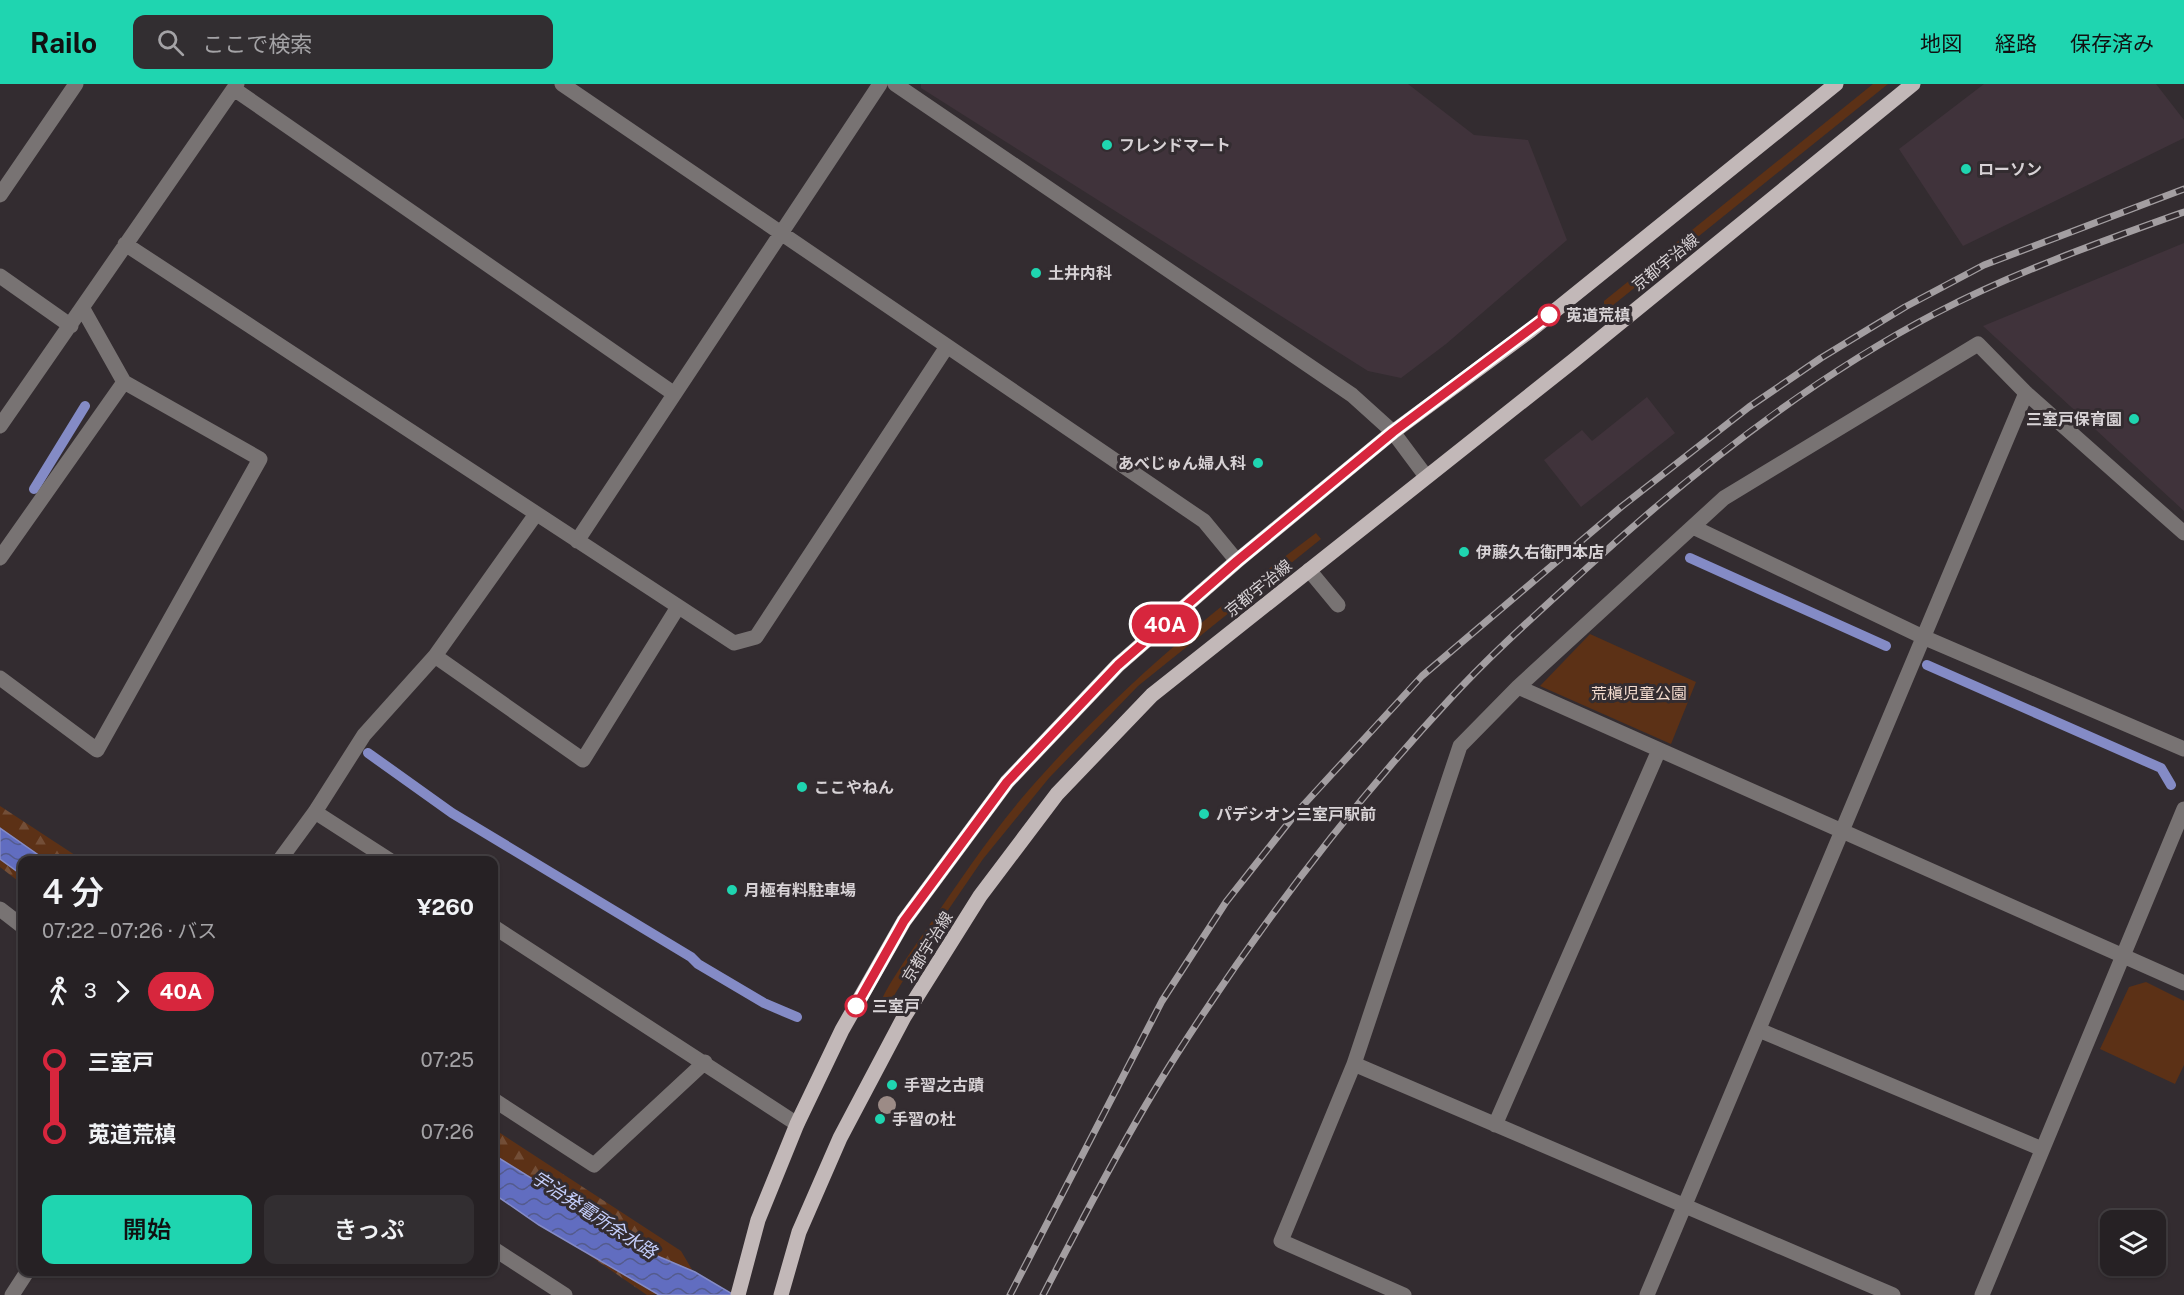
<!DOCTYPE html>
<html lang="ja">
<head>
<meta charset="utf-8">
<style>
	:root { --surface:#262124; --page:#322e31; --text:#f1f3f6; --muted:#a4a3a6; --line:#423e41; --accent:#1fd5b0 }
	body { margin:0; font-family:"Public Sans","Noto Sans JP",sans-serif; background:var(--page); color:var(--text); height:100vh; display:flex; flex-direction:column; font-size:22px; white-space:nowrap }
	* { box-sizing:border-box; margin:0 }
	p { font-size:20px; color:var(--muted) }
	.icon { flex:none; width:33px; height:33px; fill:none; stroke:currentColor; stroke-width:2; stroke-linecap:round; stroke-linejoin:round }
	.map { position:relative; flex:1; overflow:hidden }
	.panel { position:absolute; left:18px; top:772px; width:480px; height:420px; display:flex; flex-direction:column; background:var(--surface); border-radius:12px; box-shadow:0 2px 4px #0004,0 0 0 2px var(--line) }
	.panel>* { flex:none }
	.badge { padding:0 12px; border-radius:20px; font-size:21px; line-height:39px }
	.tools { position:absolute; left:2100px; top:1126px; display:grid; gap:12px }
	.tools a { display:grid; place-items:center; width:66px; height:66px; border-radius:12px; background:var(--surface); box-shadow:0 2px 4px #0004,0 0 0 2px var(--line); font-size:30px }
	.map>.badge { position:absolute; translate:-50% -50%; box-shadow:0 0 0 3px #fff }
	.legs { display:flex; align-items:center; gap:9px; height:66px; padding:0 24px; font-size:20px }
	.legs p { margin-inline-start:auto }
	.overview { display:flex; align-items:center; justify-content:space-between; height:102px; padding:0 24px }
	h1 { font-size:33px; font-weight:600; line-height:45px }
	.primary-button { display:flex; gap:12px; margin-top:auto; padding:12px 24px }
	.primary-button a { flex:1; height:69px; border-radius:12px; background:var(--accent); color:#111; font-size:24px; font-weight:600; line-height:69px; text-align:center }
	.primary-button a+a { background:var(--page); color:var(--text) }
	ul { padding:0 24px; list-style:none }
	li { display:flex; align-items:center; gap:21px; height:72px; font-size:22px }
	li i { display:grid; place-items:center; width:9px; height:100%; margin:0 8px; background:currentColor }
	li i::after { content:''; width:15px; height:15px; margin:-8px; border:4px solid; border-radius:50%; background:var(--surface) }
	li p { margin-inline-start:auto }
	li:first-child i { background:linear-gradient(#0000 50%,currentColor 0) }
	li:last-child i { background:linear-gradient(currentColor 50%,#0000 0) }
	header { display:flex; align-items:center; gap:36px; box-sizing:border-box; height:84px; padding:0 30px; background:var(--accent); color:#111 }
	header strong { font-size:28px }
	nav { display:flex; gap:33px; margin-inline-start:auto; font-size:21px }
	.search { width:420px; height:54px; background:var(--page); display:flex; align-items:center; gap:15px; box-sizing:border-box; padding:0 21px; border-radius:12px; color:var(--muted); font-size:22px }
	.map>svg:first-child { display:block }
	.built { fill:#40333b }
	.green { fill:#5c3116 }
	.forest { fill:url(#forest-firs) }
	.water { fill:url(#water-waves); stroke:#848bc6; stroke-width:1.5 }
	.lines { fill:none; stroke-linecap:round; stroke-linejoin:round }
	.stream { stroke:#848bc6; stroke-width:10 }
	.minor { stroke:#787373; stroke-width:15 }
	.major { stroke:#c2b8b8; stroke-width:15 }
	.rail-casing { stroke:#a39ea1; stroke-width:7 }
	.rail { stroke:#332c30; stroke-width:4.5; stroke-dasharray:14; stroke-linecap:butt }
	.tree { fill:#9c8b86 }
	.line-1-casing { stroke:#fff; stroke-width:14 }
	.line-1 { stroke:#d7263d; stroke-width:9 }
	.poi-dot { fill:#1fd5b0; stroke:#332c30; stroke-width:2 }
	.stop-1-dot { fill:#fff; stroke:#d7263d; stroke-width:3 }
	.labels { text-anchor:middle; stroke-width:6; stroke-linejoin:round; paint-order:stroke }
	.poi-label { font-size:16px; font-weight:bold; fill:#d7d2d5; stroke:#332c30; text-anchor:start }
	.street-label { font-size:16px; fill:#d7d2d5; stroke:#332c30 }
	.stop-label { font-size:16px; font-weight:bold; fill:#d7d2d5; stroke:#332c30; text-anchor:start }
	.park-label { font-size:16px; fill:#f1d9cc; stroke:#332c30 }
	.water-label { font-size:18px; font-style:italic; fill:#c4cefb; stroke:#332c30 }
</style>
</head>
<body>
<header>
<strong>Railo</strong>
<div class="search"><svg class="icon" aria-label="search" viewBox="0 0 24 24"><circle cx="10" cy="10" r="6"/><path d="M15 15l6 6"/></svg>ここで検索</div>
<nav><a>地図</a><a>経路</a><a>保存済み</a></nav>
</header>
<div class="map">
<svg width="2184" height="1211" viewBox="0 0 2184 1211">
	<defs>
		<pattern id="forest-firs" width="22" height="20" patternUnits="userSpaceOnUse" patternTransform="scale(1.5)"><rect width="22" height="20" fill="#5c3116"/><path d="M5 1l3.5 6h-7zM16 11l3.5 6h-7z" fill="#734e37"/></pattern>
		<pattern id="water-waves" width="16" height="10" patternUnits="userSpaceOnUse" patternTransform="scale(1.5)"><rect width="16" height="10" fill="#616dc0"/><path d="M0 5q4-4 8 0t8 0" fill="none" stroke="#545b8d"/></pattern>
	</defs>
	<rect width="100%" height="100%" fill="#332c30"/>
	<path class="built" d="M921,0H1408L1474,51L1528,56L1567,156L1446,260L1401,294L1368,287L921,4Z
		M1984,0H2156L2184,36V54L1963,162L1899,65Z
		M2184,159V427L1983,242Z
		M1647,313L1675,349L1581,423L1544,376L1582,346L1592,357Z"/>
	<path class="green" d="M1873,0H1888L1607,226L1604,225V217Z
		M1316,449L1321,455L1138,602L1049,694L983,775L927,857L886,925L879,924C880,911 916,860 926,846C960,796 994,745 1034,700C1120,603 1213,526 1316,449Z
		M1590,550L1696,598L1671,660L1540,602Z
		M2146,898L2184,917V981L2175,1000L2100,965L2129,903Z"/>
	<path class="forest" d="M0,722L84,777H22V800L0,783Z
		M494,1045L681,1167L694,1189L661,1210L647,1211L494,1106Z"/>
	<path class="water" d="M0,744L47,777H22V791L0,775Z
		M494,1071L655,1171L695,1188L734,1211H659L539,1141L494,1110Z"/>
	<g class="lines">
		<path class="stream" d="M34,405L85,322
			M1690,474L1886,562
			M1927,581L2161,684L2171,701
			M368,669L452,729L691,873L698,880L764,919L797,933"/>
		<path class="minor" d="M562,0L1204,437L1237,477
			M895,0L1352,311L1393,348L1425,391
			M234,5L673,309
			M0,111L76,0
			M125,160L734,559L756,553L946,264
			M0,192L71,242
			M0,342L237,0
			M1693,443L1923,553L2184,665
			M577,457L880,0
			M0,474L124,298
			M1309,486L1338,521
			M435,572L583,676L678,523
			M0,594L97,666L260,375L124,298L83,225
			M1518,603L2184,899
			M315,728L391,777
			M279,777L315,728L364,651L435,572L536,430
			M0,825L22,842
			M494,843L797,1040
			M1759,946L2042,1065
			M1354,980L1893,1211
			M494,1016L594,1081L705,978
			M1495,1041L1659,666
			M494,1165L565,1211
			M12,1211L27,1188
			M1404,1211L1281,1157L1354,980L1460,662L1518,603L1724,414L1978,260L2026,309L2184,449
			M1647,1211L2026,309
			M1982,1211L2184,725"/>
		<path class="major" d="M738,1211L758,1136L797,1040L842,946L904,837L1007,698L1118,581L1237,477L1393,348L1531,246L1836,0
			M781,1211L799,1148L840,1054L904,933L980,812L1057,710L1152,611L1573,277L1913,0"/>
		<g class="rail-casing">
			<path id="rail" d="M1010,1211L1162,917L1226,818L1297,728L1422,592L1621,423L1749,323L1821,274L1905,223L1984,181L2184,105
				M1043,1211C1085,1130 1128,1047 1177,970C1257,845 1348,725 1449,616C1493,568 1541,526 1589,482C1694,386 1810,295 1936,229C2015,188 2100,158 2184,128"/>
		</g>
		<use href="#rail" class="rail"/>
	</g>
	<circle class="tree" cx="887" cy="1021" r="9"/>
	<g class="lines">
		<g class="line-1-casing">
			<path id="line-1" d="M856,922L904,837L1007,698L1118,581L1237,477L1393,348L1549,231"/>
		</g>
		<use href="#line-1" class="line-1"/>
	</g>
	<g class="poi-dot">
		<circle cx="1107" cy="61" r="6"/>
		<circle cx="1966" cy="85" r="6"/>
		<circle cx="1036" cy="189" r="6"/>
		<circle cx="2134" cy="335" r="6"/>
		<circle cx="1258" cy="379" r="6"/>
		<circle cx="1464" cy="468" r="6"/>
		<circle cx="802" cy="703" r="6"/>
		<circle cx="1204" cy="730" r="6"/>
		<circle cx="732" cy="806" r="6"/>
		<circle cx="892" cy="1001" r="6"/>
		<circle cx="880" cy="1035" r="6"/>
	</g>
	<g class="stop-1-dot">
		<circle cx="1549" cy="231" r="10"/>
		<circle cx="856" cy="922" r="10"/>
	</g>
	<g class="labels">
		<g class="poi-label">
			<text x="1119" y="67">フレンドマート</text>
			<text x="1978" y="91">ローソン</text>
			<text x="1048" y="195">土井内科</text>
			<text x="2122" y="341" text-anchor="end">三室戸保育園</text>
			<text x="1246" y="385" text-anchor="end">あべじゅん婦人科</text>
			<text x="1476" y="474">伊藤久右衛門本店</text>
			<text x="814" y="709">ここやねん</text>
			<text x="1216" y="736">パデシオン三室戸駅前</text>
			<text x="744" y="812">月極有料駐車場</text>
			<text x="904" y="1007">手習之古蹟</text>
			<text x="892" y="1041">手習の杜</text>
		</g>
		<g class="street-label">
			<text transform="translate(1665 178) rotate(-39)" y="6">京都宇治線</text>
			<text transform="translate(1258 504) rotate(-39)" y="6">京都宇治線</text>
			<text transform="translate(927 863) rotate(-58)" y="6">京都宇治線</text>
		</g>
		<g class="stop-label">
			<text x="1566" y="237">莵道荒槙</text>
			<text x="872" y="928">三室戸</text>
		</g>
		<g class="park-label">
			<text x="1639" y="615">荒槇児童公園</text>
		</g>
		<g class="water-label">
			<text transform="translate(594 1131) rotate(33)" y="6">宇治発電所余水路</text>
		</g>
	</g>
</svg>
<div class="tools">
<a><svg class="icon" aria-label="layers" viewBox="0 0 24 24"><path d="M12 4l9 5-9 5-9-5zM3 14l9 5 9-5"/></svg></a>
</div>
<b class="badge" style="left:1165px;top:540px;background:#d7263d;color:#fff">40A</b>
<section class="panel">
<div class="overview"><div><h1>4 分</h1><p>07:22 – 07:26 · バス</p></div><b>¥260</b></div>
<div class="legs"><svg class="icon" aria-label="walk" viewBox="0 0 24 24"><circle cx="13" cy="4" r="2"/><path d="M13 8l-2 6 4 7M11 14l-3 7M7 12l3-4h3l4 4"/></svg>3<svg class="icon" aria-label="forward" viewBox="0 0 24 24"><path d="M9 5l7 7-7 7"/></svg><b class="badge" style="background:#d7263d;color:#fff">40A</b></div>
<ul>
<li><i style="color:#d7263d"></i><b>三室戸</b><p>07:25</p></li>
<li><i style="color:#d7263d"></i><b>莵道荒槙</b><p>07:26</p></li>
</ul>
<div class="primary-button"><a>開始</a><a>きっぷ</a></div>
</section>
</div>
</body>
</html>
